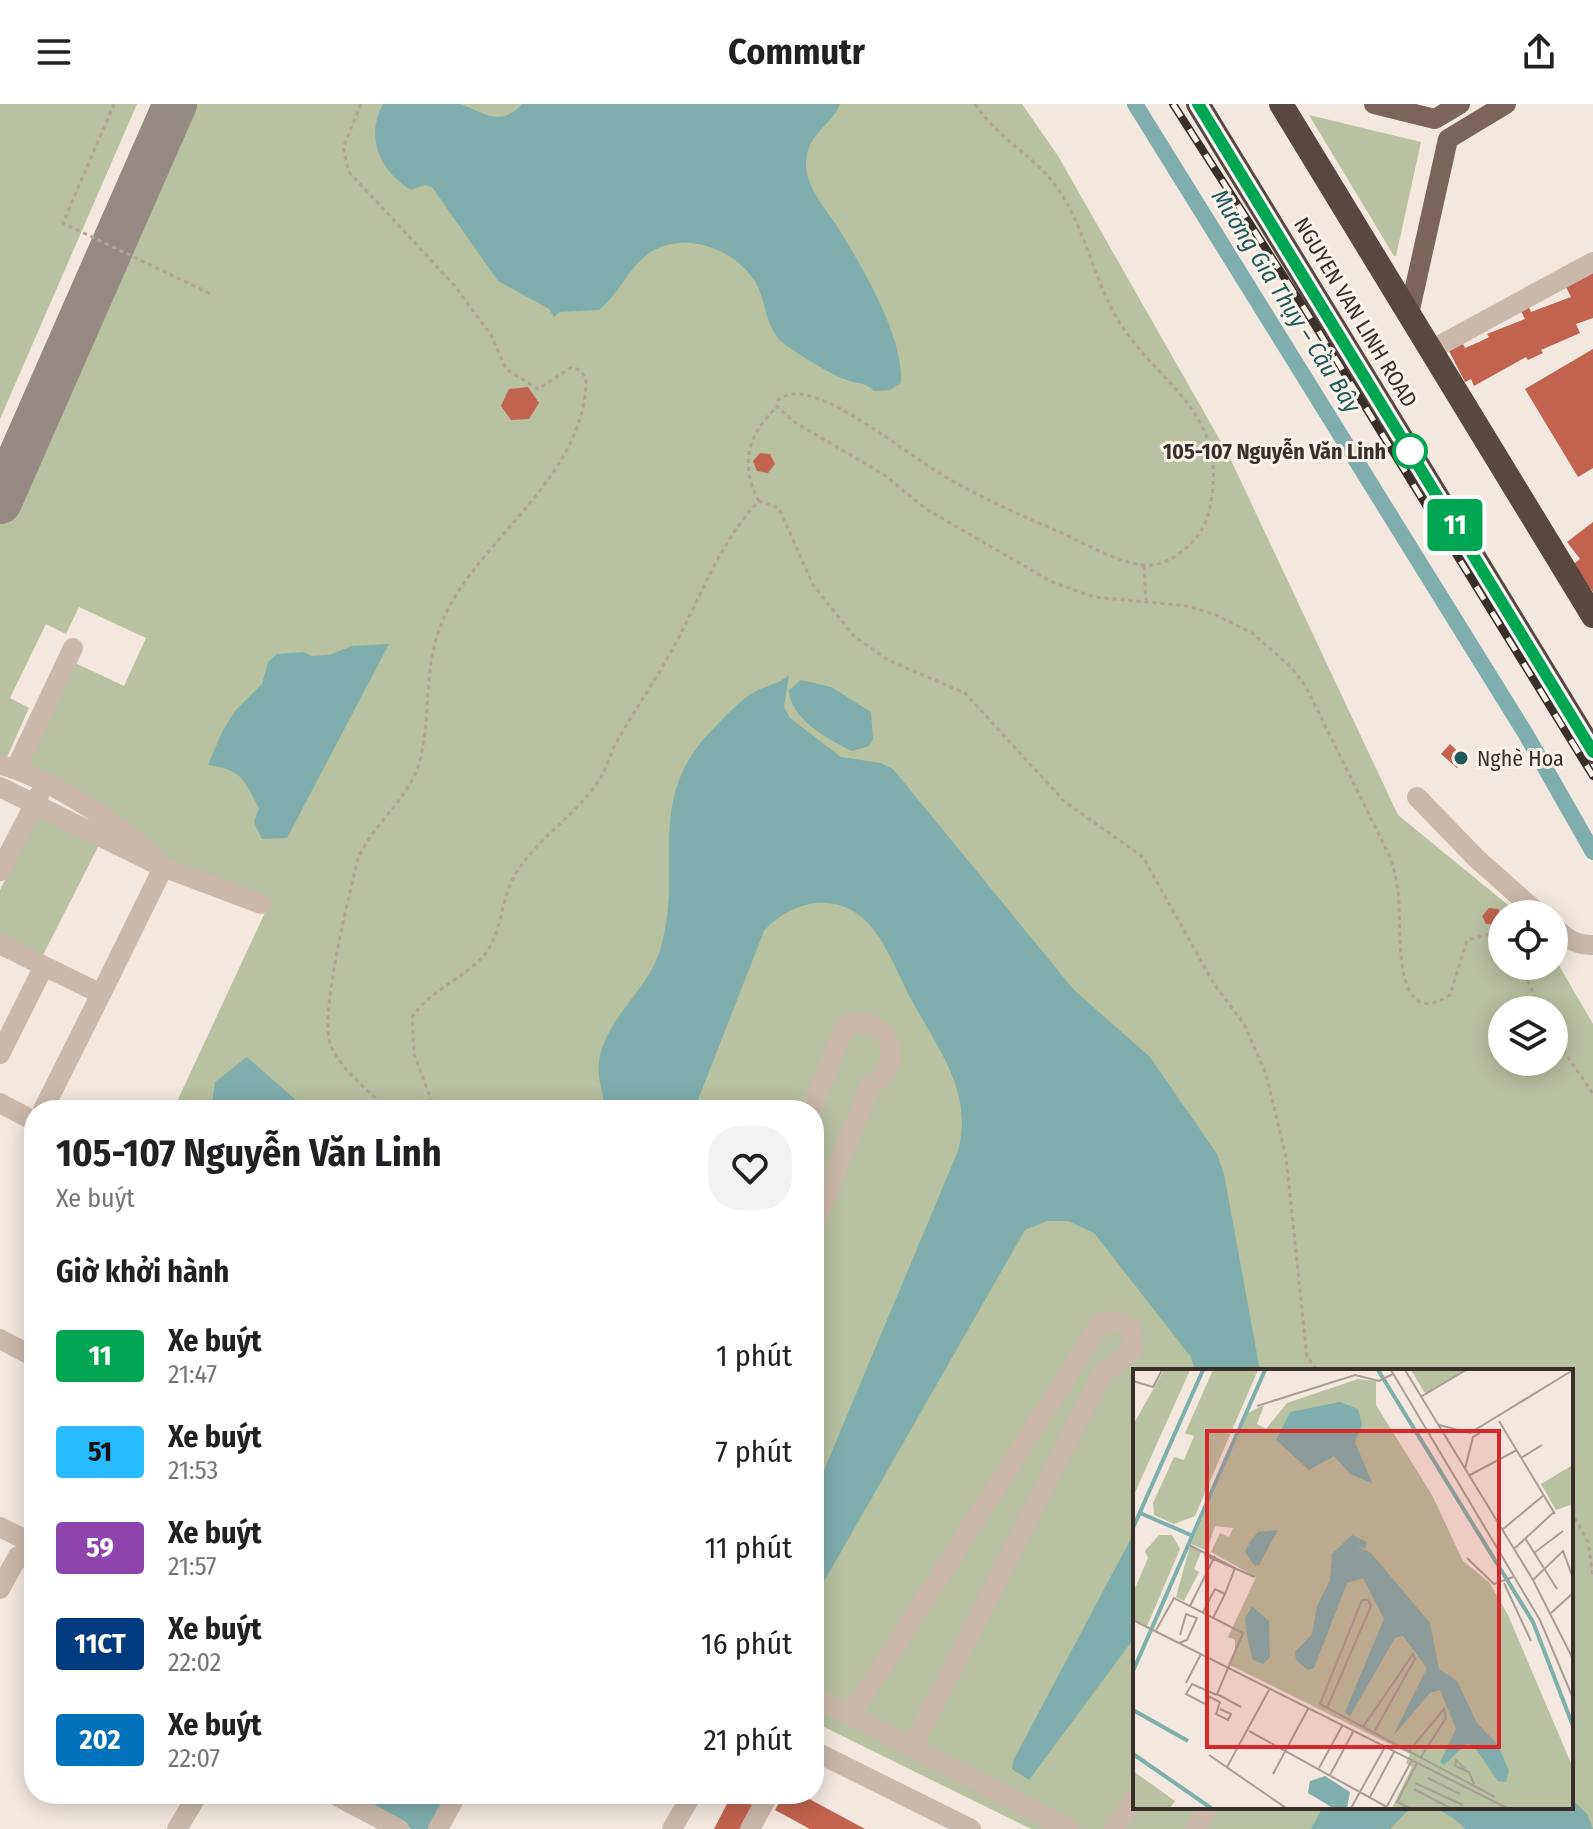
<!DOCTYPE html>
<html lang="vi">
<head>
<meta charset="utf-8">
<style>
	:root { --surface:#fff; --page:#f2f2f2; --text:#202124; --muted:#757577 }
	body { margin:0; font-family:"Fira Sans Condensed",sans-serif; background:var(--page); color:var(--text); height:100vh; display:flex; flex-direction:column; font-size:30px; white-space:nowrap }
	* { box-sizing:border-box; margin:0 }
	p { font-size:26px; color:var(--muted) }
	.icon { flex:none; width:44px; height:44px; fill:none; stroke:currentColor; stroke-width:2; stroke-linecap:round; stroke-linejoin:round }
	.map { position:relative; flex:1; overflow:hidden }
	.details { position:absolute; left:24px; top:996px; width:800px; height:704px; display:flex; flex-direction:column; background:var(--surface); border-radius:32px; box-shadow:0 4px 20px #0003 }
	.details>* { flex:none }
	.badge { padding:0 16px; border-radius:6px; font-size:28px; line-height:52px }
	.buttons { position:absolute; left:1488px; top:796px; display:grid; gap:16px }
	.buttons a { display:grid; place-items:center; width:80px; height:80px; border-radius:50%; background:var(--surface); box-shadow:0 4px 20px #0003; font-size:40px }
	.map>.badge { position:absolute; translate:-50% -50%; box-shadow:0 0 0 4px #fff }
	h2 { padding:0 32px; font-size:30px; line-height:72px }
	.round { display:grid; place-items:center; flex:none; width:84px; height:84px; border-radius:32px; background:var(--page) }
	.summary { display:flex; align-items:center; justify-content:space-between; height:136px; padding:0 32px }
	h1 { font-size:38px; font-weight:700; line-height:60px }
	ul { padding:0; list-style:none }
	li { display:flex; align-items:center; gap:24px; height:96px; padding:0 32px }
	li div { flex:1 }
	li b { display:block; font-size:30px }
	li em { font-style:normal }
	li .badge { min-width:88px; font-weight:700; text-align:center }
	header { display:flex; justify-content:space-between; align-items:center; height:104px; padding:0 32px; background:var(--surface); font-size:36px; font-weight:700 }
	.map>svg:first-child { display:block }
	.green { fill:#b8c1a0; fill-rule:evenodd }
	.water { fill:#7faead }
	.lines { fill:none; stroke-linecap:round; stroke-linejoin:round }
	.canal { stroke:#7faead; stroke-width:16 }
	.taxiway { stroke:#958b84; stroke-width:44 }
	.building { fill:#c1634e }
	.path { stroke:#b6a296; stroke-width:3; stroke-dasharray:4 4; stroke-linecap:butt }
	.minor { stroke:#cab8ab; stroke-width:20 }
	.major { stroke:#7a645c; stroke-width:20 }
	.highway { stroke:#594842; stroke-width:24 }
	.rail-casing { stroke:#382e2a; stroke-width:8 }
	.rail { stroke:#faf3ec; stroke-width:5; stroke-dasharray:15; stroke-linecap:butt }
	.line-casing { stroke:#fff; stroke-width:18 }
	.line { stroke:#00a651; stroke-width:12 }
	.stop-dot { fill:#fff; stroke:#00a651; stroke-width:4 }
	.poi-dot { fill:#215859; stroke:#faf3ec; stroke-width:3 }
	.labels { text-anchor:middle; stroke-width:6; stroke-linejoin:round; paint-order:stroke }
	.street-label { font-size:22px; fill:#382e2a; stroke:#faf3ec }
	.stop-label { font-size:22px; font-weight:bold; fill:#382e2a; stroke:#faf3ec; text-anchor:end }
	.poi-label { font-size:22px; fill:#382e2a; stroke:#faf3ec; text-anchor:start }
	.water-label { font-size:24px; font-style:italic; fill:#215859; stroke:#faf3ec }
	.inset-river { fill:none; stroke:#7faead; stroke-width:4 }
	.inset-road { fill:none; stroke:#a89e97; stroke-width:2 }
	.view { fill:#d62828; fill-opacity:0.15; stroke:#d62828; stroke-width:4 }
	.inset-edge { fill:none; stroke:#382e2a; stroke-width:4 }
</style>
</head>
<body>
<header><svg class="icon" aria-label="menu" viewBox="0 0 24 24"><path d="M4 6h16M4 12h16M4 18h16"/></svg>Commutr<svg class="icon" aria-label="share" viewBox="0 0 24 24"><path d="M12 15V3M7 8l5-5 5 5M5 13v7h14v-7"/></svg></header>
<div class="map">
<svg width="1593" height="1725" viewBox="0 0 1593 1725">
	<rect width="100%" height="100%" fill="#f2e8df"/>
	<path class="green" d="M0,0H137L0,315Z
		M183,0H1022L1058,52L1229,352L1398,711L1519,810H1502V862H1554V853L1593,920V1725H1031L814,1618V1006H173L270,798L164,756L25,659L73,558L124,582L146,534L79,503L66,530L46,520L10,594L29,604L7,653L0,655V420ZM1502,906H1554V958H1502ZM1135,1267H1571V1703H1135Z
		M1309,11L1421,38L1396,152H1394Z
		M39,708L100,739L41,855L0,834V786Z"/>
	<path class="water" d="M383,0C402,0 442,0 459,0C483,7 499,25 522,0H840C830,24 805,30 806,62C807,84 825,104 837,122C861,161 904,232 901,279L890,286L874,287C865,278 858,280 847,276C831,271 796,249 783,239C767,226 766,201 758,183C740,146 684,124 648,150C628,165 619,190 599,206L560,208L554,213L549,205L498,177L432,83L425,81L411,86C380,67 365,34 383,0Z
		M389,540L287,734L262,735L254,718L259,704C243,675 243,666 208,661L222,628L235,607L262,580L268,558L277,550L303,548L312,552L329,551L352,542Z
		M789,571L784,603L790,614L841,653L881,659L893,665L1074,886L1150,953L1217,1050L1224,1070L1260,1267H1195L1191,1253L1094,1129L1068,1117H1047L1025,1126L814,1495V1390L958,1047C974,989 938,945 911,895C899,873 889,845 873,825C843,786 794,794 764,827L694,1006H604C605,989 596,975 599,958C605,914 648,887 660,846C685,763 643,698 711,627C725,613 739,596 756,587C768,581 779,580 789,571Z
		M801,576L831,583L871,608L873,635L869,642L852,647C830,637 789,614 789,586Z
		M247,953L307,1006H211L215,978Z
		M1135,1427V1533L1029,1676L1012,1665L1013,1657Z
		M351,1690H450L429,1725H411Z
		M1571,1694L1587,1710L1593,1725H1465C1454,1712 1429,1697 1410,1706C1403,1709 1396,1720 1390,1725H1311L1323,1703H1571Z"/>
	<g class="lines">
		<path class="canal" d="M1135,0L1527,632L1593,748"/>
		<path class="taxiway" d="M0,398L175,0"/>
	</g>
	<path class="building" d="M1593,167V214L1576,220L1580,229L1541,246L1543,249L1528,256L1526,253L1474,282L1471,275L1465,278L1449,247L1463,240L1465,244L1479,238L1489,233L1487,230L1525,215L1520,205L1528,201L1531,208L1571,193L1565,181Z
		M1593,245V364L1578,373L1525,285Z
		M528,283L539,299L529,315L511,316L501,302L509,285Z
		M760,349L770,350L775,360L768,369L757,367L753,357Z
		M1593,418V488L1572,461L1580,455L1567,438Z
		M1450,640L1466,655L1457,664L1441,650Z
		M1489,804L1498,805L1502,814L1496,821L1486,820L1482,812Z
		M732,1690L754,1702L742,1725H714Z
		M784,1690H800L865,1725H810L775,1706Z"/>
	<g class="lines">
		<path class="path" d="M114,0L63,119L213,191
			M361,0L343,44L349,68L454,181L491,231L506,265L538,285L572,263L581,267L586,275C586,365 494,426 453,496C419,554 434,598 420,656C411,693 373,720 358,754C350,789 318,913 331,942C341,966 370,988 389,1006
			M975,0C996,32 1028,48 1052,77C1083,116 1090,164 1113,207C1149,276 1225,301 1212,391C1210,408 1206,422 1195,435C1183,449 1162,464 1143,461C1120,459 1085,440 1064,430C1023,412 983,395 944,372C905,348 869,318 827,298C810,292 793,284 778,296L777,303L796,319L883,370L926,405L1052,478L1094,493L1188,502L1216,511L1252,529L1292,564L1306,583L1391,755C1396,772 1399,787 1399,804C1401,833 1394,928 1450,891L1467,836L1490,830L1502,834
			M759,397C739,361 748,330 777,303
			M1144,462L1146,496
			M1521,862L1541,906
			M1554,933L1593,990
			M435,1006L414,950L412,913C431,885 464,875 485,850C503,827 500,796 515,771C538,732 580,710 602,671C607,662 610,652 614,643C634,605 660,571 679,533C703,487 722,435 759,397L779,404L813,481L854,532L888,556L965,589L1064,697L1143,753L1214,880L1244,920L1266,970L1286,1053L1307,1253L1318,1267
			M1571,1407L1588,1438L1593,1472"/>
		<path class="minor" d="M1431,246L1593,158
			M0,661C37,667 145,733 162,766L101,890
			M16,664L73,544
			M0,683L160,762L261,800
			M1417,693L1476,754L1539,810
			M0,767L39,691
			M1554,823C1566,834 1577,842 1593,841
			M0,840L44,862
			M0,950L44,862L101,890L43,1006
			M0,999L34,1017
			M811,1006L845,922C887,907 911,959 871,980L814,1121
			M0,1235L34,1253
			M0,1423L34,1440
			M0,1485L18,1452L34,1457
			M814,1592L1069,1725
			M851,1611L1101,1219L1121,1217L1132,1225L1133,1246L1102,1270L912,1643
			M814,1647L971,1725
			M333,1690L399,1725
			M177,1725L198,1690
			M438,1725L457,1690
			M672,1725L692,1690
			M750,1725L769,1690
			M1114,1725L1135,1694
			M1195,1725L1208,1703"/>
		<path class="major" d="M1374,0L1435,15L1460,0
			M1409,210L1448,35L1506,0"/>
		<path class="highway" d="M1198,0L1593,648
			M1281,0L1593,512"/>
		<g class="rail-casing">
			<path id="rail" d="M1173,0L1313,218L1593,672"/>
		</g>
		<use href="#rail" class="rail"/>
	</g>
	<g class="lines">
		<g class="line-casing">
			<path id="line" d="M1198,0L1593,648"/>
		</g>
		<use href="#line" class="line"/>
	</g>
	<circle class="stop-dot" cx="1410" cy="347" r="16"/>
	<circle class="poi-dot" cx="1461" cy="654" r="8"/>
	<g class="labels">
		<g class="street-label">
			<text transform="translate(1356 208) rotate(59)" y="8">NGUYEN VAN LINH ROAD</text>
		</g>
		<g class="stop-label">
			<text x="1386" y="355">105-107 Nguyễn Văn Linh</text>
		</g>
		<g class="poi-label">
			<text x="1477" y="662">Nghè Hoa</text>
		</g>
		<g class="water-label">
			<text transform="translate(1286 197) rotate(58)" y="8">Mương Gia Thụy – Cầu Bây</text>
		</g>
	</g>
	<g transform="translate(1133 1265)">
		<rect width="440" height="440" fill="#f2e8df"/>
		<path d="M31,1H57L0,128V56ZM80,1H125L62,147L41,155L21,146L20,134L41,88L51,91L61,67L52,64ZM278,1H334L293,26ZM225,10L243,12V36L299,126L330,192L356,213L375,246L440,399V439H259L279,398L273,394L277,385L95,295L102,281V271L95,268L123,208L78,183L87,164L96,168L100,159L82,157L74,182L58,175L115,44L131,36L124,55L133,60L154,34ZM438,97L440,135L423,141L408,115ZM26,166H39L47,180L14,257L0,250V224L15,189L12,182ZM57,177L68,183L61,200L66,203L51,232L43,228ZM0,402L42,432L37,439H0Z" fill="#b8c1a0"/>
		<path d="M207,33L225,40L229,56L222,73L239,114L217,105L201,87L176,101L143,71L157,43ZM145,161L126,196L122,197L112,183L117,173L125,163ZM219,166L234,173L232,180L222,176L238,184L297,254L306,300L324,312L344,354L365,376L376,402L373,413L365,412L340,376L333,375L311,396L307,393L323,360L307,321L297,324L260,367L294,299L270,267L262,269L217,347L212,343L251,250L230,209L214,214L181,299L175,301L163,291L162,283L179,265L184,237L197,211L199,185ZM119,237L136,252L137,288L130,295L120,291L115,272L112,249ZM192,407L217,423L214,439H200L175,424L177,412Z" fill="#7faead"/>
		<path class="inset-river" d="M245,1L400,253L440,357M7,144L60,167M0,159L70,1M0,302L132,1M0,341L55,372M0,385L78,439"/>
		<path class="inset-road" d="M258,1L407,251L440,329M272,1L400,211L440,290M0,12L20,18L29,1M289,27L333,1M124,37L222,6L246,12L260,5M366,52L422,145M306,56L337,64L440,1M388,89L409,76M332,100L340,68L347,64M337,106L384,81M370,160L411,126M392,169L424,220M56,176L102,199L92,225M382,179L421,143M401,184L430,162M71,186L122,208M334,189L361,215L380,208M400,211L430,182L440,209M371,214L398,272M57,237L82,187M70,243L82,220L92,225L80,249M418,244L440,224M0,251L374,439M22,263L41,229L110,264L84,325L108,338M46,274L54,271L64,249L53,245L47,266M53,314L68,285M84,326L59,315L53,325L72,335L77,328L87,333L83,345L95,351L98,345L87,340M194,339L238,237L235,231H229L187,335L362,428M230,358L280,285L282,290L241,363M116,362L254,438M276,382L311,340L313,349L288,388M76,386L153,439M94,398L136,321M186,399L209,357M332,400L323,391L322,397L336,403L341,415M140,405L175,340M197,406L220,363M295,409L327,425M282,414L330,436M281,420L317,439M237,428L261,383M218,439L252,378M253,439L279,391M277,439L264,433L284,394"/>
		<path class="view" d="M74,62H366V378H74Z"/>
		<rect width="440" height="440" class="inset-edge"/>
	</g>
</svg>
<div class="buttons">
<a><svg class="icon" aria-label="locate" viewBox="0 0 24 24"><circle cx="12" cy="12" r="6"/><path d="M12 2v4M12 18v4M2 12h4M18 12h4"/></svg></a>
<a><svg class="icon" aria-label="layers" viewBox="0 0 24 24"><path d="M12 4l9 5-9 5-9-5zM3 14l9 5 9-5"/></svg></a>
</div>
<b class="badge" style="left:1455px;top:421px;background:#00a651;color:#fff">11</b>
<section class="details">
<div class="summary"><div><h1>105-107 Nguyễn Văn Linh</h1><p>Xe buýt</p></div><a class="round"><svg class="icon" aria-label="heart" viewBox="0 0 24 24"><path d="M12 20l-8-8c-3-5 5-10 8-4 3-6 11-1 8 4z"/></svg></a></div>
<h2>Giờ khởi hành</h2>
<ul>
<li><span class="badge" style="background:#00a651;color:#fff">11</span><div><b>Xe buýt</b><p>21:47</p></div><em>1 phút</em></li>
<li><span class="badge" style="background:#27baff;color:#111">51</span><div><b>Xe buýt</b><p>21:53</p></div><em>7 phút</em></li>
<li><span class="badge" style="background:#8e44ad;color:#fff">59</span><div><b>Xe buýt</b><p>21:57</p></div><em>11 phút</em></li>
<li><span class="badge" style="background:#003b80;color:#fff">11CT</span><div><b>Xe buýt</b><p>22:02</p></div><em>16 phút</em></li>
<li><span class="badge" style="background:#0072bc;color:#fff">202</span><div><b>Xe buýt</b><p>22:07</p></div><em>21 phút</em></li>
</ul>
</section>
</div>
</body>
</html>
